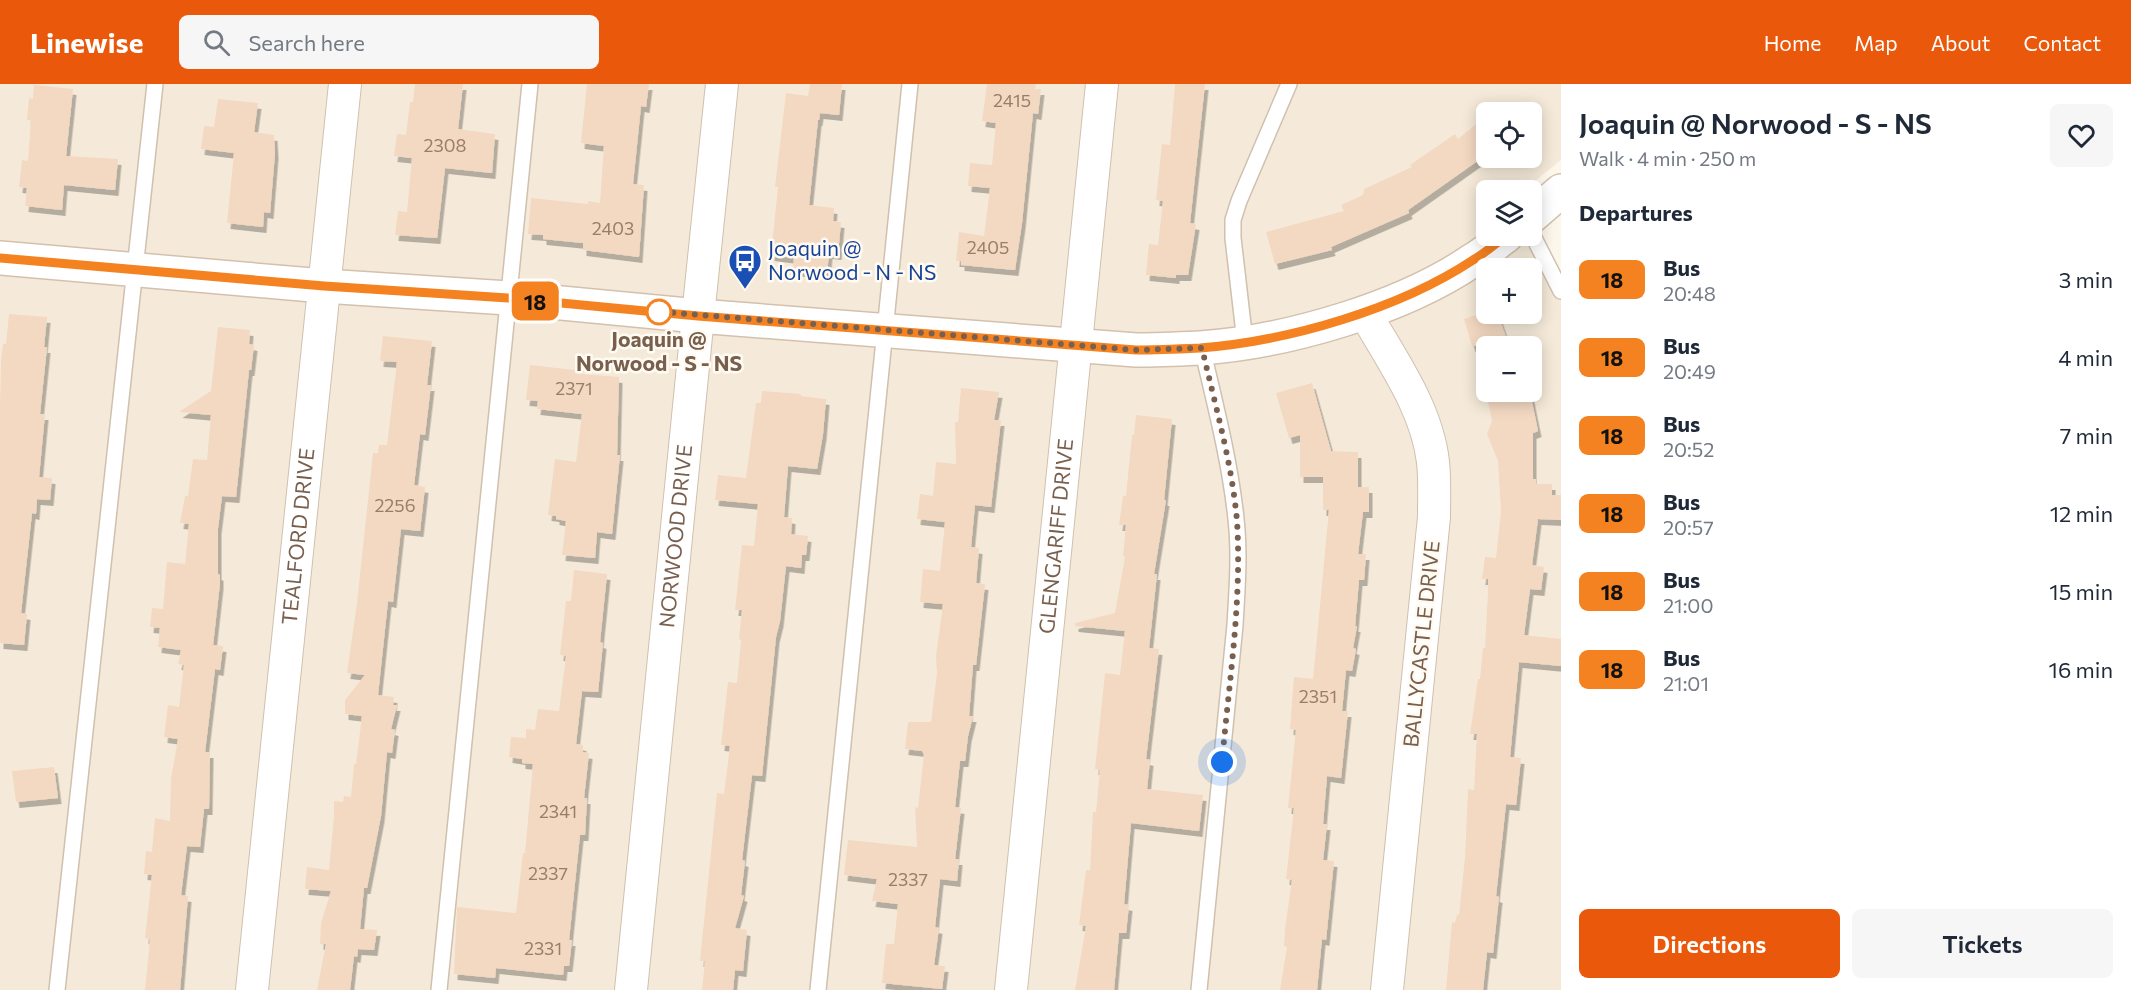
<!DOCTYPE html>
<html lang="en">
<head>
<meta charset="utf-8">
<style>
	:root { --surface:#fff; --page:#f6f6f7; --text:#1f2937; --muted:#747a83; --accent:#ea580c }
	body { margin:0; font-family:Commissioner,sans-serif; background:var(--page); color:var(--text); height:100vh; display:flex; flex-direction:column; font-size:22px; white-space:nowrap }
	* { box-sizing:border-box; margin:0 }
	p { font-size:20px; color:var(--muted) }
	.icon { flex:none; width:33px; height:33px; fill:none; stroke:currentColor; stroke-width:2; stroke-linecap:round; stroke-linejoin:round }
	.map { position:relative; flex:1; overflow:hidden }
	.panel { display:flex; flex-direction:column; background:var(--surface); width:570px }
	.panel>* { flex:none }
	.badge { padding:0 12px; border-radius:9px; font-size:21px; line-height:39px }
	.controls { position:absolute; left:1476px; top:18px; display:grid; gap:12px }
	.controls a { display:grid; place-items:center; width:66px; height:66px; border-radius:9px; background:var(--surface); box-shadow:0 3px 15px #0003; font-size:30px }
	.you { position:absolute; width:30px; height:30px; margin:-15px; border:4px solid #fff; border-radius:50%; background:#1a73e8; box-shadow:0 0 0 9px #1a73e833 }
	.map>.badge { position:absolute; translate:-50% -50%; box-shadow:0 0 0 3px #fff }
	h2 { padding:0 18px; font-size:22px; line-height:54px }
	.round { display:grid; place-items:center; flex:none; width:63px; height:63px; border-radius:9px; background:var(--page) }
	.overview { display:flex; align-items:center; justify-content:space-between; height:102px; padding:0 18px }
	h1 { font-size:28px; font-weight:600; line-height:45px }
	.cta { display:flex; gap:12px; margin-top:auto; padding:12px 18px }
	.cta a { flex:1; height:69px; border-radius:9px; background:var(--accent); color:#fff; font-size:24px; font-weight:600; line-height:69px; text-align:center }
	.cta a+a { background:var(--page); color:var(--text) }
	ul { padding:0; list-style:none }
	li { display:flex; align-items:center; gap:18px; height:78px; padding:0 18px }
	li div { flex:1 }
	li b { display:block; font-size:22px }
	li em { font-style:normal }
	li .badge { min-width:66px; font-weight:700; text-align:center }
	header { display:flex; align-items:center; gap:36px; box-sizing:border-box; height:84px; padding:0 30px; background:var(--accent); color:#fff }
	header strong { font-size:28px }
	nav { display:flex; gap:33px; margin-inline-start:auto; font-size:21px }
	.search { width:420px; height:54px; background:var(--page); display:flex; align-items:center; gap:15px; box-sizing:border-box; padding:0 21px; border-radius:9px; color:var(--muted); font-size:22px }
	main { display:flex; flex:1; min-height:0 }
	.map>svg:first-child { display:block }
	.residential { fill:#f5ead9; fill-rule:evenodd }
	.building { fill:#f3d9c2; filter:url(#shadow) }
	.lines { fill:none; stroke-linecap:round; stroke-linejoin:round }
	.lane-casing { stroke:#d0c0af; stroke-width:18 }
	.street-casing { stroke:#d0c0af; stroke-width:34 }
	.secondary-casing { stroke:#d3c1ad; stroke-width:36 }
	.lane { stroke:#fff; stroke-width:15 }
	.street { stroke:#fff; stroke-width:32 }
	.secondary { stroke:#fff; stroke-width:33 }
	.line-casing { stroke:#fff; stroke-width:14 }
	.line { stroke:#f58220; stroke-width:9 }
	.walk { stroke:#795f4d; stroke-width:6; stroke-dasharray:0 10.8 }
	.stop-dot { fill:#fff; stroke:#f58220; stroke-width:3 }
	.labels { text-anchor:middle; stroke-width:5; stroke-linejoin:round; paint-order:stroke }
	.number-label { font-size:18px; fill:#987e6a }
	.transit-label { font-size:21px; fill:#164399; stroke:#fffbf2; text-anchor:start }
	.stop-label { font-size:21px; font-weight:bold; fill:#795f4d; stroke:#fffbf2 }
	.street-label { font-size:21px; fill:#795f4d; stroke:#fffbf2 }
</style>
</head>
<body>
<header>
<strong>Linewise</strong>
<div class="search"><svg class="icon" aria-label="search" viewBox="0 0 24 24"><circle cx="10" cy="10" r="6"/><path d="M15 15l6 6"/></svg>Search here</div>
<nav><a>Home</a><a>Map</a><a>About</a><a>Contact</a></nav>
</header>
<main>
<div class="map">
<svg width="1561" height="906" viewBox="0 0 1561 906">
	<defs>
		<filter id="shadow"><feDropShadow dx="3.5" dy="6" stdDeviation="0" flood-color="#0004"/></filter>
	</defs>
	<rect width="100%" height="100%" fill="#fdf7eb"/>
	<path class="residential" d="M0,0H1561V76L1524,106H1486V152H1532L1549,167L1561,189V906H0ZM1486,28H1532V74H1486ZM1486,184H1532V230H1486ZM1486,262H1532V308H1486Z"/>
	<path class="building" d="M415,0H463L458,45L495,50L492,89L445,84L437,154L395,151L398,127L407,128L412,74L394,72L397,50L406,51L410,18H413Z
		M587,0H649L646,23L641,22L633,100L644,101L639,173L583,166V159L543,155V151L528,150L531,114L588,120V117L600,119L604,62L581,59Z
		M810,0H842L839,31L820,29L819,36H818L809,121L834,124L833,137L841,138L838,170L829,169L827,190L793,186L794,174L771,171L778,103H775L786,9L808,12Z
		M987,0H1036L1035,5H1041L1038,30L1033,29L1022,139L1015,186L961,181V177H956L959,148L984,152L990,104L968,102L970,79L992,81L996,39L982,37Z
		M1175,0H1205L1190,139L1196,140L1188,191H1176V194L1146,191L1149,160L1158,161L1163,117L1156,116L1162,60L1170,61Z
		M34,1L73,5L66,72L118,75L115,106L64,101L62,126L25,122L27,104L19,103L22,76L28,77L31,36H27L29,14L33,15Z
		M218,15L258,19L254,48L274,51L275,69L270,129L264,128L263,143L227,139L234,69L201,65L204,42L214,43Z
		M1486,32V71L1408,126L1409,129L1331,163L1332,166L1275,180L1266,148L1344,127L1341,121L1363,111L1364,105L1412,83L1410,81L1455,50L1458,55Z
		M9,230L47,233L44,263H47L40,330H45L39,393L52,394L50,416L37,415L36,430L32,429L21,529L27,530L24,561L0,559V325L1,276L3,260H6Z
		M1479,230H1498L1509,262H1472L1464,235Z
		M218,243L250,246L249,260L254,261L251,286H249L236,413L222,412L218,444V490L220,491V499L213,561L223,562L220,586L215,585L205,668H210L209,725H204L200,763L187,762L181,811L188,812L180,906H145L150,855L145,854L152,791L144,790L146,767L152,768L155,734L170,737L171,695L178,655L164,653L168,621L179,623L184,581L178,580L181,566L158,563L160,544L150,543L152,524L163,525L167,478L185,480L189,440L180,439L185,412H188L193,375L207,376L211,331L179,328L211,307Z
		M383,252L432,257L427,301H431L425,351L420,350L414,401L425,403L420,447L401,445L393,518L388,517L378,611L394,613L393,621H397L391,645L395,646L392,669L387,668L381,732L367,804H364L360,845L377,846L374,866L358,865L357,873L354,872L350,906H317L326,860H320L321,839L331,807L305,805L307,783L329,786L334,733V717L343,718L344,712L351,713L354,680H356L362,632L345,630V616L365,591L347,589L357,519L373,369H378L379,361H387L397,278L380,277Z
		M530,281L584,287L583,290L619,293L617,371H620L612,450L597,448L595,474L562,471L566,437L556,435V432L548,431L555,375L576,378L582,330L537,325L538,317L526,316Z
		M1312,299L1331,367L1358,368V403H1369V428H1363L1358,470H1366L1364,496H1359L1355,542H1357L1353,564L1356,565L1352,587L1346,586L1342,627H1348L1341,694L1327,692L1323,740H1327L1323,776L1334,777L1326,856L1322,855L1317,906H1280L1287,863L1284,862L1285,845L1292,796L1286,795L1294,724H1288L1296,646L1290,645L1294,593L1313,595L1329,426H1323V393H1300V351L1289,354L1276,309Z
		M961,304L999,308L994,336H1001L991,423L975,421L971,463L979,464L976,499L985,500L976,581H973L969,632H973L968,652L965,677H960L955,723L961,724L955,775H959L957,797L940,795L935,843L939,844L934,881L945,882L942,905L882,899L886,860H894L898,820L872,817L877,795L844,791L848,756L917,763L915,723L918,724L924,670L922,667L905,665L908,638H931L937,589L936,572L943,520L920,518L923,485L940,487L945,438L917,435L920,410L933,412L936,378L956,380L955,338H958Z
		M762,307L801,310V312L826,315L823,350L817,385L788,382L784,433L792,434L791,450L808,452L806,471H802L801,484L786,482L780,537L776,553L762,692L752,691L742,776L745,777L741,811L744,812L735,844L747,846L743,887L735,886L733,906H702L705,877H700L717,709L724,710L730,662L721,661L728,598L737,599L741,556L739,555L742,526H735L742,461L754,462L758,420L715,416L718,391L746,394L756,319H761Z
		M1486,308H1530L1538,347L1533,349V395H1536V400H1552V411H1561V436L1538,435L1532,481L1544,483L1541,506L1530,505L1524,551L1561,555V582L1519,578L1510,673L1521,674L1516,721L1506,720L1496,812L1499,813L1493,869L1487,868L1483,906H1446L1452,838L1455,839L1457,831H1459L1465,774L1468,705L1474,706L1477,650H1470L1478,595H1480L1483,564H1485L1488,508V495H1482L1485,473L1496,474L1501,427L1498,377L1487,350L1492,337Z
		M1136,331L1172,335L1164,416H1166L1154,490H1157L1149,564L1159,565L1146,675L1150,676L1147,705L1203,711L1199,747L1131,739L1124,820L1129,821L1126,849H1119L1114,906H1075L1086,842L1079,841L1086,786H1090L1093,728H1096L1100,686L1095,685L1105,589L1120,591L1125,547L1075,542V539L1115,529L1125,473L1123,472L1126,441H1119L1123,412H1126L1132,351H1134Z
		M574,486L607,490L600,558L603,559L598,608L582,607L576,660L583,661V668L589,669L584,714H587L585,751H580L569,856H572L569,882H564L563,891L496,884L495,894L454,890L457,823L516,829L523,769H525L533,680L522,679V675L509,673L511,653L526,654V645L535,646L538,625L559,627L566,572L560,571L566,517H571Z
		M54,683L58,714L16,718L12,687Z"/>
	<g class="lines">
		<g class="lane-casing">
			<path id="lane" d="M1532,150L1561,207
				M1245,258L1233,154V136L1239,117L1289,0
				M57,906L155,0
				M439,906L530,0
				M818,906L910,0
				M1199,906L1235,541C1237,506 1240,470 1236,435C1230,377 1215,320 1202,264"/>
		</g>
		<g class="street-casing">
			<g id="street">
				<path d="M1365,229C1391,275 1427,324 1433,378C1435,396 1434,415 1434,433L1387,906"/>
				<path id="s1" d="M252,906L345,0"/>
				<path id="s2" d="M631,906L698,232L722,0"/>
				<path id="s3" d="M1011,906L1102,0"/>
			</g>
		</g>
		<g class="secondary-casing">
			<path id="secondary" d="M1532,132L1561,107
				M0,174L324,202L508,214L698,232L1136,266C1157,266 1179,265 1200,264C1286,258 1401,225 1473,176C1485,169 1495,160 1506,152"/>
		</g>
		<use href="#lane" class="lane"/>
		<use href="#street" class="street"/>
		<use href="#secondary" class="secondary"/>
	</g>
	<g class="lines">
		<g class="line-casing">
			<path id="line" d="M0,174L324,202L508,214L698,232L1136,266C1157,266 1179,265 1200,264C1289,257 1399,225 1473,176C1485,169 1495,160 1506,152"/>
		</g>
		<use href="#line" class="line"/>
		<path class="walk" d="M659,228L650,227L1136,266L1202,264C1215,321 1232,379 1237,437C1242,517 1229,598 1222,678"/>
	</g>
	<defs>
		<g id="bus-pin" transform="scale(1.725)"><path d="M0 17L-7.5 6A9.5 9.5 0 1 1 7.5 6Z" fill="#1a4fb4" stroke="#fffbf2"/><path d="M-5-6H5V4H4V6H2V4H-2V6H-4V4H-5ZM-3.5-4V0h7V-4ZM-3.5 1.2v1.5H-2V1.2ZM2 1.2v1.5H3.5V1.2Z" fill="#fff"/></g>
	</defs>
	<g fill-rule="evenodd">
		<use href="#bus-pin" x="745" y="177"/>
	</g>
	<circle class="stop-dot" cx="659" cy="228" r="12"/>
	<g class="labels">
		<g class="number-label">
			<text x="1012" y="23">2415</text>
			<text x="445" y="68">2308</text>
			<text x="613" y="151">2403</text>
			<text x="988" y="170">2405</text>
			<text x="574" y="311">2371</text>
			<text x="395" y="428">2256</text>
			<text x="1318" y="619">2351</text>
			<text x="558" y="734">2341</text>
			<text x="548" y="796">2337</text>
			<text x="908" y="802">2337</text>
			<text x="543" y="871">2331</text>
		</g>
		<g class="transit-label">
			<text x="768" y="172">Joaquin @<tspan x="768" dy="24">Norwood - N - NS</tspan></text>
		</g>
		<g class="stop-label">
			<text x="659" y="263">Joaquin @<tspan x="659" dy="24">Norwood - S - NS</tspan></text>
		</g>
		<g class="street-label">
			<text dy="7" stroke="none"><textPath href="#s1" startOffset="456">TEALFORD DRIVE</textPath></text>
			<text dy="7" stroke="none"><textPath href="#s2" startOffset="456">NORWOOD DRIVE</textPath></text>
			<text dy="7" stroke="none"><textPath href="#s3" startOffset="456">GLENGARIFF DRIVE</textPath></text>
			<text transform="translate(1422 560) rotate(-84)" y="7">BALLYCASTLE DRIVE</text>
		</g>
	</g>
</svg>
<div class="controls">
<a><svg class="icon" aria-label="locate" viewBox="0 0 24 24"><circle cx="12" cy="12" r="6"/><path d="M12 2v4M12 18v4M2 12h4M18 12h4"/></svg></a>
<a><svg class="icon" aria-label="layers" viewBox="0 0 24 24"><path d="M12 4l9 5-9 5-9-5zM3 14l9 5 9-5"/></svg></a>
<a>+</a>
<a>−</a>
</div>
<div class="you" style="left:1222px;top:678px"></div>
<b class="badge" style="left:535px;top:217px;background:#f58220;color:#111">18</b>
</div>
<section class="panel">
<div class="overview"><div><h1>Joaquin @ Norwood - S - NS</h1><p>Walk · 4 min · 250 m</p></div><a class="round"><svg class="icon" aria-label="heart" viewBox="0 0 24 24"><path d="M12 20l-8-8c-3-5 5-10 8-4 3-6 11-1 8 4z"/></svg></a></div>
<h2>Departures</h2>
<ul>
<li><span class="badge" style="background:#f58220;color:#111">18</span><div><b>Bus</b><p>20:48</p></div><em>3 min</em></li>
<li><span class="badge" style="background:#f58220;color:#111">18</span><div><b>Bus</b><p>20:49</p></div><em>4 min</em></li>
<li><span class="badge" style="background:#f58220;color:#111">18</span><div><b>Bus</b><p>20:52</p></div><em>7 min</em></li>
<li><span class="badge" style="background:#f58220;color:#111">18</span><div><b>Bus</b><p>20:57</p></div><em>12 min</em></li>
<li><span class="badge" style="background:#f58220;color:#111">18</span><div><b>Bus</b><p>21:00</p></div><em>15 min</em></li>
<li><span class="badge" style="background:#f58220;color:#111">18</span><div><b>Bus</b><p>21:01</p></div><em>16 min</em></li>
</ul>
<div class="cta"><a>Directions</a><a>Tickets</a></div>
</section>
</main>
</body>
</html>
